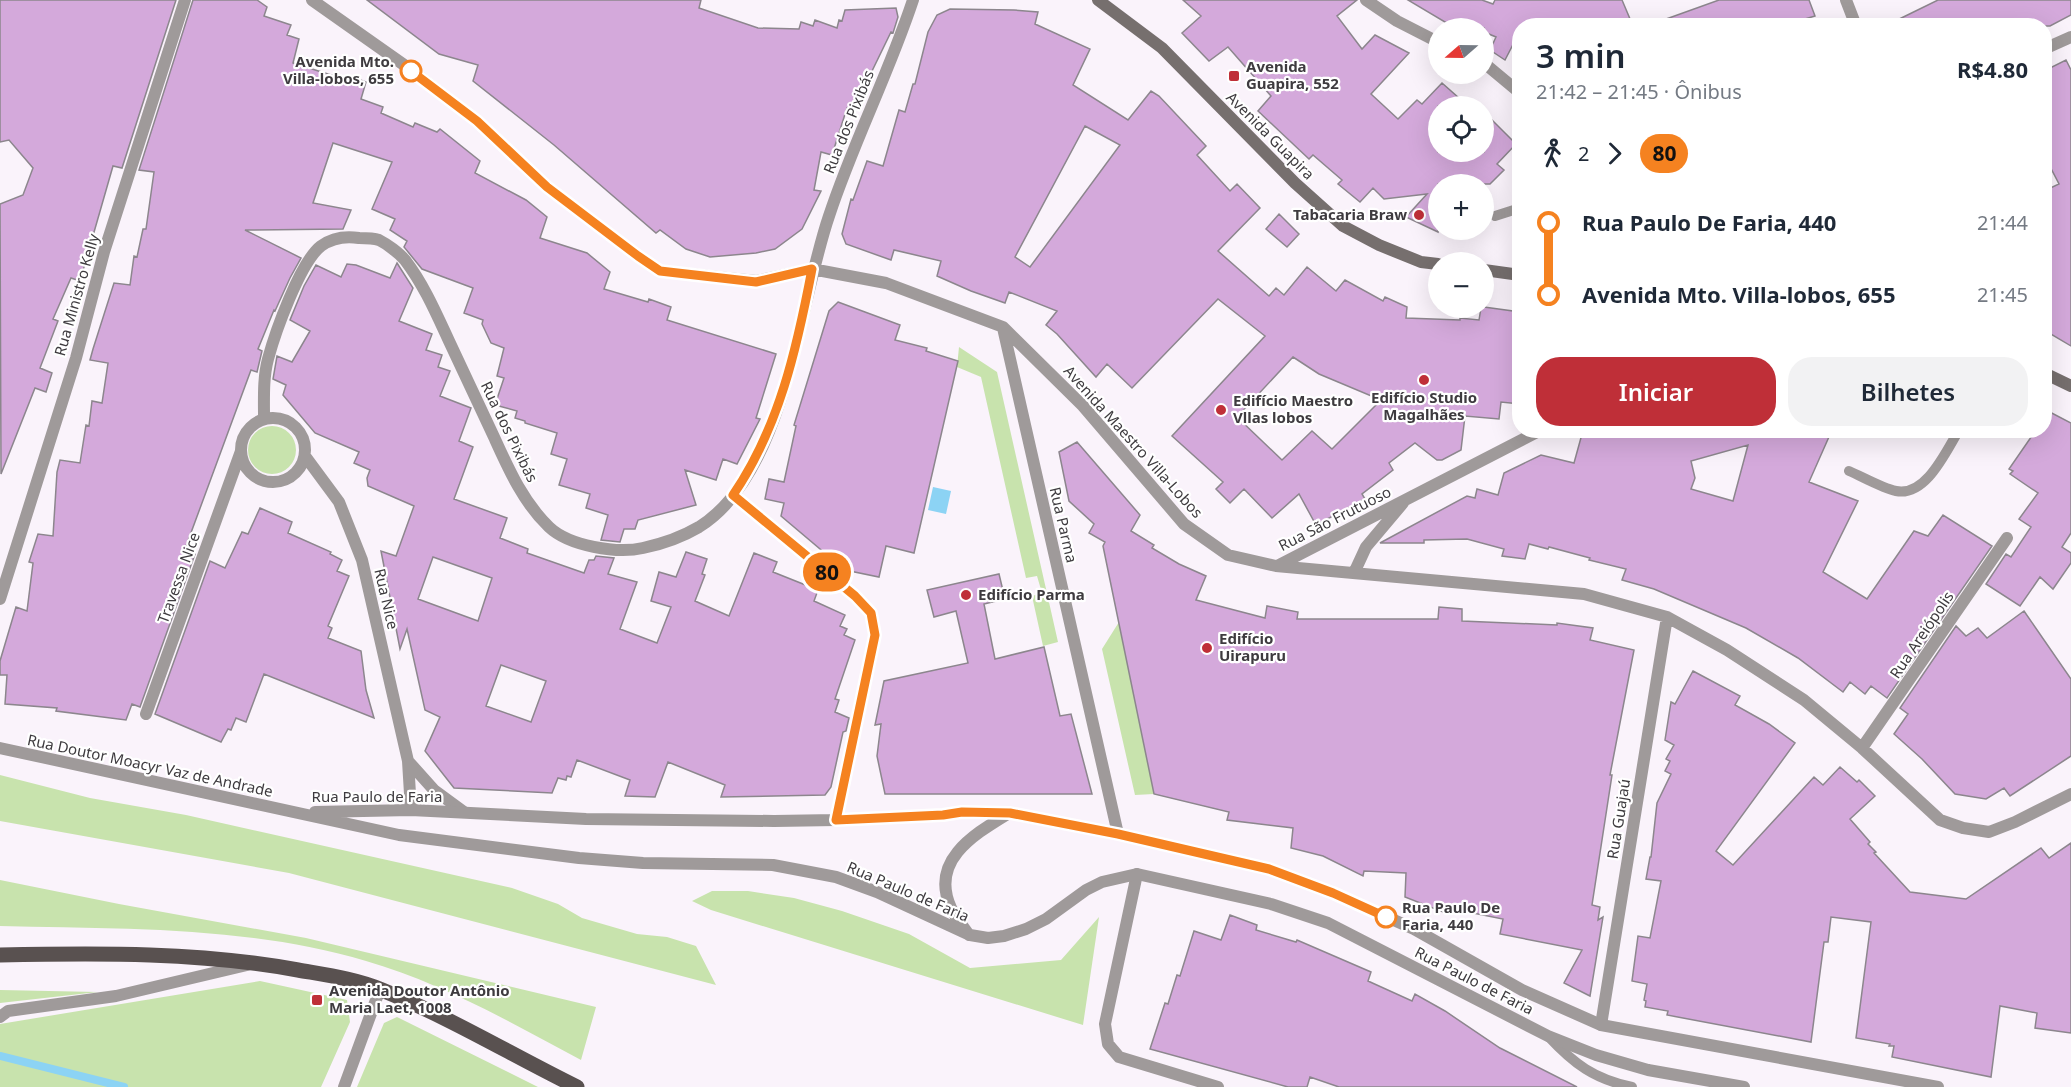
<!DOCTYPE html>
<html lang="pt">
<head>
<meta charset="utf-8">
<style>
	:root { --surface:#fff; --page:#f2f2f3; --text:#1f2937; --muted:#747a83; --accent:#bf2f38 }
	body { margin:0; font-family:"Noto Sans",sans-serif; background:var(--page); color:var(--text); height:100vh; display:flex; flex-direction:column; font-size:22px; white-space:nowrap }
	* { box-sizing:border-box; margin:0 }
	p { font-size:20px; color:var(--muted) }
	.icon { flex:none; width:33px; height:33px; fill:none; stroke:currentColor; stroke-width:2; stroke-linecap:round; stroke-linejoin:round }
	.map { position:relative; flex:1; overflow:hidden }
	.side { position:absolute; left:1512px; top:18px; width:540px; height:420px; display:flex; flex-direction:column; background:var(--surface); border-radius:24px; box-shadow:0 6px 24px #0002 }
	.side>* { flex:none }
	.badge { padding:0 12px; border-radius:20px; font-size:21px; line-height:39px }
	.needle { width:39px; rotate:250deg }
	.tools { position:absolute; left:1428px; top:18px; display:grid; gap:12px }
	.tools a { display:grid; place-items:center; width:66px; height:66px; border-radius:50%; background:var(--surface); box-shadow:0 6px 24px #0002; font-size:30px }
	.map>.badge { position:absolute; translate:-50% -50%; box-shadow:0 0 0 3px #fff }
	.legs { display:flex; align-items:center; gap:9px; height:66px; padding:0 24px; font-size:20px }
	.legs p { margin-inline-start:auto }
	.overview { display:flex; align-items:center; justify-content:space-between; height:102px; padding:0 24px }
	h1 { font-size:33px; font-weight:600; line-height:45px }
	.cta { display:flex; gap:12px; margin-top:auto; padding:12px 24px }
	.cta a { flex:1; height:69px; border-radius:24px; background:var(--accent); color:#fff; font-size:24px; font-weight:600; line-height:69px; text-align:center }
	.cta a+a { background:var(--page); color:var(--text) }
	ul { padding:0 24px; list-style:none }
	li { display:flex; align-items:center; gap:21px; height:72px; font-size:22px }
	li i { display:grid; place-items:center; width:9px; height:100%; margin:0 8px; background:currentColor }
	li i::after { content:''; width:15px; height:15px; margin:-8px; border:4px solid; border-radius:50%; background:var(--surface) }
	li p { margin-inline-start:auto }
	li:first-child i { background:linear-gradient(#0000 50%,currentColor 0) }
	li:last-child i { background:linear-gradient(currentColor 50%,#0000 0) }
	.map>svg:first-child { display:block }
	.green { fill:#c8e3ad }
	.water { fill:#8cd3f4 }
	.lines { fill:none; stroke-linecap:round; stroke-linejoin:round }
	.stream { stroke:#8cd3f4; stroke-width:8 }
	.building { fill:#d4a9db; stroke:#8c868d; stroke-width:1.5; fill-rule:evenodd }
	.service { stroke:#9f9a9a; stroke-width:10 }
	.minor { stroke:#9f9a9a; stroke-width:12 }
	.tertiary { stroke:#9f9a9a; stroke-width:12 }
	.secondary { stroke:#766f6e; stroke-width:12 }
	.primary { stroke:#595150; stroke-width:15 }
	.line-1-casing { stroke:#fff; stroke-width:14 }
	.line-1 { stroke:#f58220; stroke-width:9 }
	.stop-1-dot { fill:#fff; stroke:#f58220; stroke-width:3 }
	.poi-dot { fill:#bf2f38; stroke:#fff; stroke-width:2 }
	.labels { text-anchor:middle; stroke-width:4.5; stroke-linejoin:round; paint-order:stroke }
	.stop-label { font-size:15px; font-weight:bold; fill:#3e3b3f; stroke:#fff; text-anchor:end }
	.poi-label { font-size:15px; font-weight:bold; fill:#3e3b3f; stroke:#fff; text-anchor:start }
	.street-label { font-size:15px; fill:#3e3b3f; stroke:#fff }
</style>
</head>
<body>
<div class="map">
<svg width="2071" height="1087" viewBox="0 0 2071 1087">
	<rect width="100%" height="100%" fill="#faf3fb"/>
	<path class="green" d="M959,347L997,372L1058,642L1043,646L1032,596L1042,593L1037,576L1026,578L981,377L957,367Z
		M248 450a24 24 0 1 1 48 0a24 24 0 1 1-48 0Z
		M1119,622L1241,719L1220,810L1154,794L1135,795L1102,649Z
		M0,775L90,798L186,815L512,888L558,904L582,918L637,934L667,937L696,946L716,985L289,873L0,821Z
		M0,880L119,904L306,938L596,1007L581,1060C512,1023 442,983 366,961C249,926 122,929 0,926Z
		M712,891H748L794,898L842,911L909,934L970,968L1061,960L1099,917L1083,1025L711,910L692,901Z
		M260,981L347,1000L350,1022L321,1087H0V1024Z
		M0,990L98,992L0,1003Z
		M397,1017L538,1087H357L384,1023Z"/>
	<path class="water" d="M933,487L951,491L946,514L928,510Z"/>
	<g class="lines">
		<path class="stream" d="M0,1056L124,1087"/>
	</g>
	<path class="building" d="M0,0H176L122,168L113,166L80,281L71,278L53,319L58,321L40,368L52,373L46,392L35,388L1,474L0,204L23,195L33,168L9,140L0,142Z
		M193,0H257L267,7L264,16L291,25L287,35L299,39L293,63L347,80L349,76L366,82L361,99L383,107L381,113L413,127L415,123L437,132L440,129L480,161L475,173L526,200L547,217L540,238L587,253L610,272L604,289L648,302L649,299L671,307L667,320L776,354L756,418L760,419L737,464L723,459L716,480L685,470L696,505L638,520L635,529H624L620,542L601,540L608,515L586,508L590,494L559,485L567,459L551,454L557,433L525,423V421L515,418L517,411L495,405L504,378L497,376L504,348L491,343L482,324L483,320L464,313L473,288L422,269L404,247L407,241L390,230L395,219L372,209L392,162L333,143L313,203L351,210L343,229L245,230L301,258L290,278L275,311L274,310L258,349L262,351L257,372L251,370L185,549L195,554L140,707L132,704L126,720L56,711L57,708L5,704L7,675H0V661L16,607L27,611L33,563L29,562L38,534L53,536L57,472L60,460L80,463L86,425L89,426L92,401L102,403L108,363L90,360L93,349L114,283L130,285L134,256L137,257L143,229H146L154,172L139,170Z
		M367,0H701L699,8L758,28L799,29L801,22L813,26L815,20L837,28L839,20L842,21L845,10L896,8L898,17L893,33L891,32L853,110L847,108L832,155L821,152L814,190L821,191L802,229L775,249L756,253L710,257L686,249L660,230L656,233L554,145L473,81L478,65L439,54Z
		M1183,0H1357L1337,16L1362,49L1375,35L1409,53L1371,94L1398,119L1417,100L1422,104L1442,83L1468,106H1438V152H1484V112L1516,144L1497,164L1504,170L1490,184H1438V232L1406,217L1427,194L1384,199L1373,188L1360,202L1338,184L1342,180L1313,155L1309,159L1258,111L1271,96L1228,47L1209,61L1182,33L1201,16Z
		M1408,0H1482L1493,4L1495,0H1622L1633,26H1520V31L1505,60L1490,50L1496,37L1484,32V28H1455Z
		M1719,0H1809L1815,16L1805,19L1808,26H1656L1655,23Z
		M1938,0H2071V15L2050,26H1885Z
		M950,9L1014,10L1038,12L1035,24L1090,49L1073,85L1128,120L1151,91L1159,96L1206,146L1197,155L1230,191L1237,184L1260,208L1218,251L1269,296L1276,288L1284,295L1307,267L1336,291L1345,280L1383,301L1385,297L1407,307L1406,318L1460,320V318L1479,320L1481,308L1484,307L1520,312V404L1501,402L1499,419L1465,416L1461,450L1442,460H1437L1415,443L1389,463L1393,470L1362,494L1365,499L1316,525L1299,494L1272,518L1244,489L1230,503L1216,489L1223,482L1172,436L1265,336L1218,299L1132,388L1107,364L1096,377L1057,334L1046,325L1057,311L1009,292L1005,303L971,291L937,276L941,261L894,250L891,260L846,244L842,234L851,199L853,200L867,161L883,166L899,110L905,112L913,84H915L928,32L937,15ZM1085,126L1120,145L1030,267L1015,257ZM1293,357L1319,374L1381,400L1332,449L1312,431L1282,460L1237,417Z
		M2066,60L2071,70V346L2044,330V191L2059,184L2044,155V71Z
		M1279,214L1299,234L1287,247L1266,229Z
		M397,263L413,288L399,321L432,334L426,350L442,355L438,367L450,371L440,396L471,408L459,441L473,447L454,499L507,518L500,538L528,549L527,553L584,573L589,560H594L596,556L614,558L608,574L637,582L620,629L657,643L671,607L651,601L659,572L676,577L686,552L707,559L702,574L705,575L695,601L729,616L754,553L777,562L773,572L818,590L814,601L845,615L840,626L847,629L844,635L855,640L835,699L839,700L835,712L849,718L846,731L843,732L831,787L825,795L721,797L725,785L668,762L655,797L625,796L630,780L577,760L571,777L567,776L566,780L558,778L552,793L454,788L425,751L440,717L425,710L407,629L400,649L381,551L396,556L414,506L368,486L367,478L370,470L354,463L359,452L315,433L283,395L286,385L273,379L277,356L292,362L310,331L290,320L304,286L316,265L341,277L347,264L356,265L390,278ZM433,557L492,578L478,621L418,599ZM501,665L546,681L531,722L486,706Z
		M838,302L900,325L895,340L927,348L926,351L958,361L914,553L886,546L879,577L845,570L781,516L784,503L765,499L769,479L784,482L796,426L794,425L829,311Z
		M2044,409L2071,423V533L2062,547L2071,553V563L2053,589L2040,577L2020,606L1986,584L2006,554L2011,557L2031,527L2019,519L2038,493L2010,474L2013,471L2009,469L2036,430H2044Z
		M1589,430H1832L1809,482L1858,501L1823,572L1867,599L1914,531L1928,536L1943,515L1992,546L1887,698L1871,686L1865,694L1850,682L1843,692L1798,658L1746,628L1654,589L1622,580L1626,569L1589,560L1590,558L1549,547L1548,549L1529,544L1525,559L1502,556L1504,549L1467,539L1424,540V543H1380L1467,496L1475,498L1477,489L1498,495L1504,473L1541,455L1574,463L1582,434ZM1748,445L1733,501L1691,489L1695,478L1691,461Z
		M1077,442L1140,515L1131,531L1154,545L1152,548L1179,564L1206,576L1196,600L1265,618L1267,606L1298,612L1297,619H1438L1439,607L1462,609V621L1557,625V623L1593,628L1590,640L1634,650L1610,775H1612L1592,905L1600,907L1598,920L1603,917L1590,996L1564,983L1582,950L1500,934L1503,919L1448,908V914L1405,897L1406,873L1364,871L1363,876L1323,856L1291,848L1293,828L1227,820L1229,812L1154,794L1103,546L1105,542L1089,533L1094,524L1069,501L1059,452Z
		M260,508L292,522L288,533L331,552L330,554L342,560L337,571L349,576L328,626L332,628L328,638L361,651L366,690L374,718L264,674L246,722L236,718L231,730L228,729L221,742L155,714L210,561L225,568L242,532L248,534Z
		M999,574L1005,599L984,604L995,659L1044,647L1060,716L1071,714L1092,794H885L877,756L881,724L875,725L884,681L968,663L956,611L934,617L927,590Z
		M2024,611L2071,679V756L2010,796L2004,788L1986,799L1955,794L1922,759L1894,734L1908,714L1900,708L1956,626L1966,636L1978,628L1987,638Z
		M1693,671L1740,696L1735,705L1769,724L1795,743L1716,851L1733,865L1814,777L1823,785L1840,767L1857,782L1859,780L1875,796L1850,819L1870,842L1868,844L1876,852L1874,853L1910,892L1966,899L2041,848L2049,858L2071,843V1033L2035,1028L2037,1013L2000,1006L1991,1077L1892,1057L1894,1046H1889L1890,1044L1856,1038L1871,922L1831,917L1828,942H1824L1811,1042L1667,1015L1668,1011L1645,1007L1646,1001L1644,1000L1647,984L1632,981L1638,936L1650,938L1661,881L1646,879L1650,857H1651L1657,803L1671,774L1665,771L1670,761L1666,759L1674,745L1665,740L1671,702L1675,704Z
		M1230,915L1257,925L1256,930L1296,942L1297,940L1371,972L1368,981L1412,1001L1415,994L1445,1011L1500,1048L1577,1087H1339L1310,1077L1307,1087H1288L1150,1049L1165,1003L1168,1004L1177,975L1180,976L1194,931L1221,940Z"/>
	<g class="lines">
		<path class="service" d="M1495,216L1520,208
			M1849,471C1863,477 1882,488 1896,491C1926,497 1946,451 1959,430
			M1548,1036C1574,1064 1594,1079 1632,1087"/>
		<path class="minor" d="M312,0L407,67L477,121L547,187L638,256L660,271L756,281L812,269L886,283L1003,327L1083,406L1184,524L1228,555L1276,566L1584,594L1667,617L1727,650L1804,700L1862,748L1940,820L1963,828L1989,832L2015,822L2071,794
			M1366,0L1397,21L1438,42
			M2044,49L2071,37
			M1484,63L1520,93
			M1003,328L1118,834
			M241 450a32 32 0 1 1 64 0a32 32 0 1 1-64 0Z
			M264,418C264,398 263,378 268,359C275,333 300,262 321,246C332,238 346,236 359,238C365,238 373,238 379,240C387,244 399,253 405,260C424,285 436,313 449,341C464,373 479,405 494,437C509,470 523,502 549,527C569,546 617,554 643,548C662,544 682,537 699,527C786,473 798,306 829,216C853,143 889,73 913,0
			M305,456L339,502L362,560L408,761L411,810
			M733,495L855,596L871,613L875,635L836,820
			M1277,566L1541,430
			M1354,573L1366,547L1403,503
			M0,599L76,358L104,252L185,0
			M146,714L241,451
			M1862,748L2007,538
			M408,761L434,790L464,812
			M1137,874L1105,1024L1108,1044L1119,1057L1218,1087
			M0,1017L8,1011L116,996L247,965
			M1601,1025L1667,617
			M344,1087L380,989"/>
		<path class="tertiary" d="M1846,0L1856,26
			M0,748L399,835L579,858L643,863L773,865L836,877L877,892L970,935L988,938L1004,936L1026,929L1046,919L1086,890L1102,882L1137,874L1271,904L1328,923L1548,1036L1596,1055L1648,1070L1744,1087
			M315,812L411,810L586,819L774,821L836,820L943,815L962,812L1009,813L1118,834L1269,869L1333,893L1414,929L1522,990L1601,1025L1938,1087
			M969,935C963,926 955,917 951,908C929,860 975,834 1009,813"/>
		<path class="secondary" d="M1098,0L1162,48L1295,183L1343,226L1379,245L1421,262L1438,264
			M1484,270L1520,275
			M2044,373L2071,386"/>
		<path class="primary" d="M0,955C100,953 200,952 298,970C326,975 356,979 382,990C449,1017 512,1055 577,1087"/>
	</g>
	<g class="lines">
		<g class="line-1-casing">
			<path id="line-1" d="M411,71L477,121L547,187L638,256L660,271L756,282L812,269C797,348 779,428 733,495L855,596L871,613L875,635L836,820L943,815L962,812L1010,813L1118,834L1269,869L1333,893L1386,917"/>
		</g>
		<use href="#line-1" class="line-1"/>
	</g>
	<g class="stop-1-dot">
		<circle cx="411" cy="71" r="10"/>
		<circle cx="1386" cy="917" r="10"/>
	</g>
	<g class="poi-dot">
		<rect x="1228" y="70" width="12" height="12" rx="3"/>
		<circle cx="1419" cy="215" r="6"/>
		<circle cx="1424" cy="380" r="6"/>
		<circle cx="1221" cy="410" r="6"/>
		<circle cx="966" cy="595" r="6"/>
		<circle cx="1207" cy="648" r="6"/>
		<rect x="311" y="994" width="12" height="12" rx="3"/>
	</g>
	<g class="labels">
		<g class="stop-label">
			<text x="394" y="67">Avenida Mto.<tspan x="394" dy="17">Villa-lobos, 655</tspan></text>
			<text x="1402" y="913" text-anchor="start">Rua Paulo De<tspan x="1402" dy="17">Faria, 440</tspan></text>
		</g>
		<g class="poi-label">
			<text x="1246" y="72">Avenida<tspan x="1246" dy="17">Guapira, 552</tspan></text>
			<text x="1407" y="220" text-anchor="end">Tabacaria Braw</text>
			<text x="1424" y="403" text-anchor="middle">Edifício Studio<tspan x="1424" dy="17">Magalhães</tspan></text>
			<text x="1233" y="406">Edifício Maestro<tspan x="1233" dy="17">Vllas lobos</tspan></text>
			<text x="978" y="600">Edifício Parma</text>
			<text x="1219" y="644">Edifício<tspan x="1219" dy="17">Uirapuru</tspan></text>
			<text x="329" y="996">Avenida Doutor Antônio<tspan x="329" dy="17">Maria Laet, 1008</tspan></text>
		</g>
		<g class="street-label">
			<text transform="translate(849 122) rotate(-68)" y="5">Rua dos Pixibás</text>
			<text transform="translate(1270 136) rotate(45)" y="5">Avenida Guapira</text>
			<text transform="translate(77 295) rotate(-74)" y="5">Rua Ministro Kelly</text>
			<text transform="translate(509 432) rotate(64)" y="5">Rua dos Pixibás</text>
			<text transform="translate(1133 442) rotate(48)" y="5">Avenida Maestro Villa-Lobos</text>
			<text transform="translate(1335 519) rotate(-27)" y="5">Rua São Frutuoso</text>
			<text transform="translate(1063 525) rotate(77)" y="5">Rua Parma</text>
			<text transform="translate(179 578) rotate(-70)" y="5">Travessa Nice</text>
			<text transform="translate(386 599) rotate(77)" y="5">Rua Nice</text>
			<text transform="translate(1922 635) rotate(-56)" y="5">Rua Areiópolis</text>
			<text transform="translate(150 766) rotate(12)" y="5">Rua Doutor Moacyr Vaz de Andrade</text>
			<text x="377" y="802">Rua Paulo de Faria</text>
			<text transform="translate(1619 819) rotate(-81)" y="5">Rua Guajaú</text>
			<text transform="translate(908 892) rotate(23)" y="5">Rua Paulo de Faria</text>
			<text transform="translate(1474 981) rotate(27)" y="5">Rua Paulo de Faria</text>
		</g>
	</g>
</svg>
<div class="tools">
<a><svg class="needle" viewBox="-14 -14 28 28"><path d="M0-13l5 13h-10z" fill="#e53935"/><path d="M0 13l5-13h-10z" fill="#747a83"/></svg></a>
<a><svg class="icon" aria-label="locate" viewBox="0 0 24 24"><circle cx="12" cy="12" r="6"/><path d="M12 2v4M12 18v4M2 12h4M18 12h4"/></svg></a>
<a>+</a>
<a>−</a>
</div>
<b class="badge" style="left:827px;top:572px;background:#f58220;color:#111">80</b>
<section class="side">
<div class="overview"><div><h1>3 min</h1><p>21:42 – 21:45 · Ônibus</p></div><b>R$4.80</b></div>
<div class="legs"><svg class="icon" aria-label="walk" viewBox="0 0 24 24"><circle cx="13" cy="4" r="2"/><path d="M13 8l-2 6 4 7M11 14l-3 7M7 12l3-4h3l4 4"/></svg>2<svg class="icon" aria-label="forward" viewBox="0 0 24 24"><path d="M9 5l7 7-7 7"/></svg><b class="badge" style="background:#f58220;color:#111">80</b></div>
<ul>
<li><i style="color:#f58220"></i><b>Rua Paulo De Faria, 440</b><p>21:44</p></li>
<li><i style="color:#f58220"></i><b>Avenida Mto. Villa-lobos, 655</b><p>21:45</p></li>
</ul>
<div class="cta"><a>Iniciar</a><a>Bilhetes</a></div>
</section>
</div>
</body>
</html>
